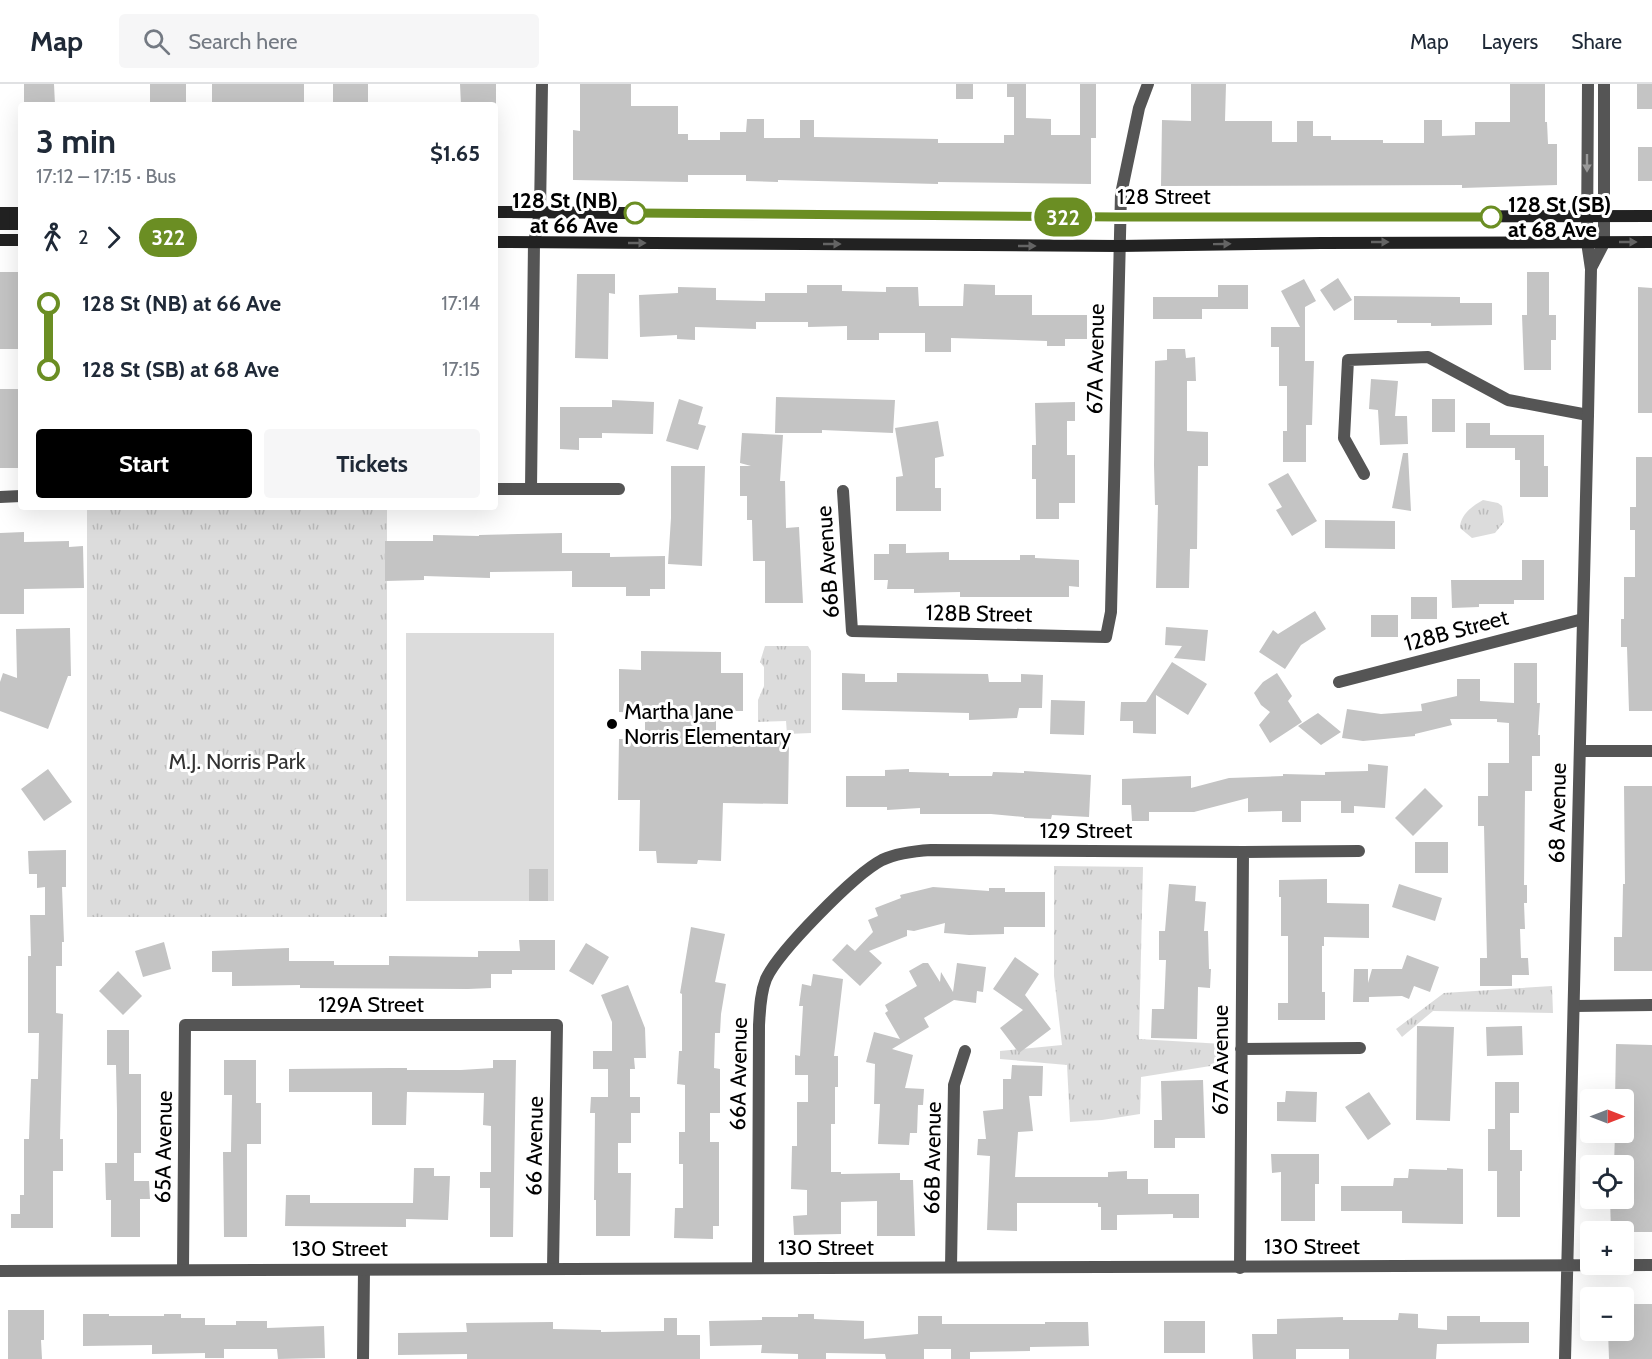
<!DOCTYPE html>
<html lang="en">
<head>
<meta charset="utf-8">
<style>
	:root { --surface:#fff; --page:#f6f6f7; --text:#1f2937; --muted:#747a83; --line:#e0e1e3; --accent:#000 }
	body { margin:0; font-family:Cabin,sans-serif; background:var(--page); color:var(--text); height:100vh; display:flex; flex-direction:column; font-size:22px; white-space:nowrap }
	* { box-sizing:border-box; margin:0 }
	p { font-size:20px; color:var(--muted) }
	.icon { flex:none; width:33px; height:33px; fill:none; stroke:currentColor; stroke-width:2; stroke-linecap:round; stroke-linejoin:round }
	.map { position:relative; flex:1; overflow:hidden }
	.details { position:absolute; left:18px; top:18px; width:480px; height:408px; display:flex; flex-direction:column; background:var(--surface); border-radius:6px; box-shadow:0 6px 24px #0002 }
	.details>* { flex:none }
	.badge { padding:0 12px; border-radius:20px; font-size:21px; line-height:39px }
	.needle { width:39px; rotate:90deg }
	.tools { position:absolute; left:1580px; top:1005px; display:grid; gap:12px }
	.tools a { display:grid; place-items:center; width:54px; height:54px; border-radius:6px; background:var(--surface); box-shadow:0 6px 24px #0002; font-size:30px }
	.map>.badge { position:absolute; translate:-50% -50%; box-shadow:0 0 0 3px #fff }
	.legs { display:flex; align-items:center; gap:9px; height:66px; padding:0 18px; font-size:20px }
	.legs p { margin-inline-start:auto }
	.head { display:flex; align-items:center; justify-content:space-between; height:102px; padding:0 18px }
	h1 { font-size:33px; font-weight:800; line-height:45px }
	.button { display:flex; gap:12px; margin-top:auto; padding:12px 18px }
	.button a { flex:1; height:69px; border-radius:6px; background:var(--accent); color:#fff; font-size:24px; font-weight:800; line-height:69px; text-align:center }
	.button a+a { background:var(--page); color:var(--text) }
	ul { padding:0 18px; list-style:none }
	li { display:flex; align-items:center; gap:21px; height:66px; font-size:22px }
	li i { display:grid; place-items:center; width:9px; height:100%; margin:0 8px; background:currentColor }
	li i::after { content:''; width:15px; height:15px; margin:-8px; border:4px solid; border-radius:50%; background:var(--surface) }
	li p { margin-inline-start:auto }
	li:first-child i { background:linear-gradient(#0000 50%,currentColor 0) }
	li:last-child i { background:linear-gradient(currentColor 50%,#0000 0) }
	header { display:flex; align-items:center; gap:36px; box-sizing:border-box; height:84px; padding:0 30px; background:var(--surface); border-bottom:2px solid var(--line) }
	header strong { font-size:28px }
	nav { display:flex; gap:33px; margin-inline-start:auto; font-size:21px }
	.search { width:420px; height:54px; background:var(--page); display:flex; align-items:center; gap:15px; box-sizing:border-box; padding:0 21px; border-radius:6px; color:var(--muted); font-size:22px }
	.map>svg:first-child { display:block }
	.grass { fill:url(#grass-tufts) }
	.pitch { fill:#dcdcdc }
	.building { fill:#c4c4c4 }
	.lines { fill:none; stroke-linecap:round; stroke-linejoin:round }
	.minor { stroke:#555; stroke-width:12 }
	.tertiary { stroke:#555; stroke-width:12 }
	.secondary { stroke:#222; stroke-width:12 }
	.oneway { fill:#999 }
	.oneway2 { fill:#646464 }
	.line-1-casing { stroke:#fff; stroke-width:14 }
	.line-1 { stroke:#6b8e23; stroke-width:9 }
	.stop-1-dot { fill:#fff; stroke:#6b8e23; stroke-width:3 }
	.poi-dot { fill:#000; stroke:#fff; stroke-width:2 }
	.labels { text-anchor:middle; stroke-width:6; stroke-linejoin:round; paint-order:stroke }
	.street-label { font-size:22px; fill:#000; stroke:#fff }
	.stop-label { font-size:22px; font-weight:bold; fill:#000; stroke:#fff; text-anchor:end }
	.poi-label { font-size:22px; fill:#000; stroke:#fff; text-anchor:start }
	.park-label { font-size:22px; fill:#333; stroke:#fff }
</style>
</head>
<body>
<header>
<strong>Map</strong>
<div class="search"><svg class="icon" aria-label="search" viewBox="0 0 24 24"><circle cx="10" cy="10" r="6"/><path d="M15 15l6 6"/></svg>Search here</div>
<nav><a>Map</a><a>Layers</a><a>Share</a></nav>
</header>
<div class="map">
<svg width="1652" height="1275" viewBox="0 0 1652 1275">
	<defs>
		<pattern id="grass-tufts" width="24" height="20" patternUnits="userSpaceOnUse" patternTransform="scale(1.5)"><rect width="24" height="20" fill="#dcdcdc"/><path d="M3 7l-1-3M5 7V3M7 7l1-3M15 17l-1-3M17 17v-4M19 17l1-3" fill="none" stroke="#bbb"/></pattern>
	</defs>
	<rect width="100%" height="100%" fill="#fff"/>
	<path class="grass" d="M1483,416L1498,419L1502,422L1504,438L1495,449L1472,454L1460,444C1460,431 1472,422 1483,416Z
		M87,423H387V833H87Z
		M765,562H808L811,567V649L787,650L786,637L758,638V616L764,602V583L760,578Z
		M1054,782L1143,783L1139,955L1223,960V980L1141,993L1140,1030L1102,1036L1070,1038L1067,981L1000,975V967L1062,961L1054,892Z
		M1552,902L1553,929L1433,927L1402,953L1396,945L1444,909Z"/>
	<path class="pitch" d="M406,549H554V817H406Z"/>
	<path class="building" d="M24,0H54L55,21H24Z
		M150,0H186V21H150Z
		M212,0H304V21H212Z
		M333,0H368V21H333Z
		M460,0H496V21H461Z
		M580,0H631V22H678V50H688V56H720V48H746L747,35H764V54H800V36H814V53L938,55V59H1004V51H1014V13H1007V0H1026V34L1051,35V51H1080V0H1096V54H1091V100L938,98V100L778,96V98L746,97V91H688V98L573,96V46L580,47Z
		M956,0H973V15H956Z
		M1191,0H1226L1225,37H1272V58H1297V37H1313V52H1331V56H1383V59H1424V36H1442V52L1475,51V38H1510V0H1545V38H1547L1548,60H1557V101L1462,104V101L1161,102L1162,36L1191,37Z
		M1637,0H1652V25H1637Z
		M1638,63H1652V97H1638Z
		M0,188H21V265H0Z
		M1527,188H1549V231H1556V256H1551V286H1524L1522,231H1527Z
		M577,190H615V210L609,209L608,275L575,274Z
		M1338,194L1352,216L1334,227L1320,206Z
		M1304,195L1316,217L1305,223V277H1314L1312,341H1306V378H1283V347H1287V302H1279V263H1271V243H1300L1281,207Z
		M964,200L995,201V211H1032V231H1087V255H1065V262H1047V257L951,254V268H925V249H879V256H847V242L808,243V238H756V245L695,243V256L677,255V251L640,253L639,211L678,209V203L716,204V216L765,217V209H807V201H842V207L886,208V203H918L919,222H963Z
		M1218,201H1248V225H1202V235H1153V213H1218Z
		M1638,203L1652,204V329H1638Z
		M1354,212L1460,213V219H1492V241L1431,242V239H1397V236H1354Z
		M1167,265H1185L1186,274L1195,273L1196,297H1187V347L1208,348V382H1198L1197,465H1190L1189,504H1156L1158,421H1155L1154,381L1155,277L1167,276Z
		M1371,295L1398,297L1395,332H1407L1408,360L1380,361L1378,326L1369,325Z
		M0,305H21V384H0Z
		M776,313L895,316L893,349L822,346V349H775Z
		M679,315L703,323L698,340L706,342L698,366L666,357Z
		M1432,315H1455V348H1432Z
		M612,316L654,318L653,350L602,349V354H579V366L560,365V323H612Z
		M1075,318V337H1067V371H1075V419H1059V435H1036V395H1032V361H1036L1035,319Z
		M938,337L944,372L935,374V404H941V427H896V393L903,392L895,344Z
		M1466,339H1490V351H1544V382H1548V413H1520V376H1515V364H1466Z
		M742,349L783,351L780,397H785L786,444L799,443L803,519H765V477H753L752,436H747V412H740V382H751L740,379Z
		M1403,369H1408L1411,427L1392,424Z
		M1636,373H1652V627H1629L1627,563H1621V535H1624V493H1635V446H1630V423H1636Z
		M671,382H705L702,482L668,480L671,434Z
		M1288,389L1317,437L1292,452L1276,426L1282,423L1268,400Z
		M1325,436L1395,437V465L1325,464Z
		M24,448V458L69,457V463L83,462L84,504L24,505V530H0V449Z
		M562,449V469H610V473L665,472V505H650V512H626V503H572V487L490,488V494L424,492V496L385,497V457H433V451L479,452V451Z
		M889,460H906V469L949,468V476H1020V471H1035V474L1079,476V503L1069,502V513H960V508L914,509V505H887L888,496H874V470H889Z
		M1522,476H1544V516H1514V520H1479V523L1452,524L1451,496H1522Z
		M1411,513H1437V535H1411Z
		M1315,527L1326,545L1301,561L1285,585L1259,568L1273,546L1278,550Z
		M1371,531H1398V553H1371Z
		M1166,543L1208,546L1205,577L1174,574L1182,562L1165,561Z
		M70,544L71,592H68L48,645L0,627V598L3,589L17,594L16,545Z
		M641,567L721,568V589H743V627H716V655L789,656L788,720L723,719L721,777L698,776L697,780L657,779L656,767H639L640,716H618L619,655H645V629L619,628V585L641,586Z
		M1172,578L1207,600L1188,631L1156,611V650L1133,649V637H1120L1121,618H1146Z
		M1514,579H1537V619H1540L1538,651H1540V672H1532V707H1525L1524,801H1527V819H1524L1525,845H1520L1521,874H1528L1529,891H1512V902H1480V874H1487L1484,742H1478V712H1488V679H1509V639L1497,638V635H1450L1452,641L1415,650V652L1363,657L1342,654L1347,625L1381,630L1422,627L1421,620L1457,612V595H1480V617L1514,619Z
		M842,589L865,590V598H897V589L988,590L989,598H1021V590L1043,591L1042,624H1019L1017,634L969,636V629L842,626Z
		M1277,589L1292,612L1288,617L1302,638L1270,659L1259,641L1270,628L1261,621L1254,609L1263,598Z
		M1051,616L1085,617L1084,651L1050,650Z
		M1318,629L1341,648L1321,661L1298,642Z
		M1368,680L1388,682L1385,724L1354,722V729H1341V717H1301V738H1282V727L1248,728V714L1194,728H1149V737H1132L1131,721H1122V695L1191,692V704L1229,694L1283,692V690L1325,691V688L1368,687Z
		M48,685L72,718L44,737L21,705Z
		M909,685V688L949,689V692H992L993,688L1024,689V687L1091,691L1089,733L1052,731L1051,735L1024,734V733L991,730H920V724L887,726V723H846V692H885V686Z
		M1624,702H1652V887H1614V853H1622L1623,800H1625Z
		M1425,704L1443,722L1413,752L1395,734Z
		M1415,758H1448V789H1415Z
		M66,766V803H62L64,858H62V882H56V929L63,930L60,1055H63V1087H53V1144H11V1130H20V1111H24V1055H29L31,995H38L39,949H28V872H31L30,831H45V803L37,804V790H29L28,767Z
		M529,785H548V817H529Z
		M1327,795V819L1369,820V854L1324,853V862H1322V908H1325V936H1278V919H1288V852H1281V813H1279V796Z
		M1169,800L1196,802L1195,817L1206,818L1204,847H1208L1209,885H1211L1210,904L1198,903L1197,955L1151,954L1152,925H1164L1166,876H1159V847H1165Z
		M1399,800L1442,814L1435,837L1392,823Z
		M933,803L989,807V804H1005V808H1045V843H1004V850L969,851L944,849L945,839L914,847L907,846V852L869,867L882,879L860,902L832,876L847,860L855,867L873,848L868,836L878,832L875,824L901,814L900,811Z
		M691,843L725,850L715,898L726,900L721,930L720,949H715L714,984L720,985V1029H710V1058H719V1142H713V1155L674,1154L675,1124H683V1080H679V1048H685V1001L677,1000L679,967H682V910L680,909Z
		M519,856H555V886H512V890H491V904L468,905L300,904V901L232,902V888H212V867L289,864V877H334V881H389V872L478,873V867H520Z
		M164,858L171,885L143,893L135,867Z
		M586,859L609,873L593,901L569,887Z
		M1407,871L1439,883L1430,908L1414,902L1409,915L1402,912L1369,913V918H1353L1354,885H1368V899L1372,885H1402Z
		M1015,873L1039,890L1025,911L1051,945L1019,969L1000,944L1023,926L993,905Z
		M923,879H928L940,898L941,888L953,908L957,879L986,883L983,908L977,907L976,919L954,916L924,934L929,943L892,965L913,971L905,1004L924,1005L923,1021H918L917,1049H910L909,1061L878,1060L880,1020H874L875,980L866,978L874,948L900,955L885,929L888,927L885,921L917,902L909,887Z
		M118,887L142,912L123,931L99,907Z
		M813,890L843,895L834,972H838V1003H835V1040H831V1088H841V1090L900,1089V1096H913L915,1152H877V1117L841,1118V1150L794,1151L793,1132L807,1131V1106L791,1105L792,1062H797V1018H808V991H795V971L800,972L803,922H799L802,900L811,902Z
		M628,901L645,944L646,974H634L635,985H630V1013H640V1029H631V1059H618V1089H631L630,1152H596V1116H594L595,1029H590L591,1013H608V985H593V967H612V938L601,911Z
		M1417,942L1454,943L1450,1037L1416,1036Z
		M1522,942L1523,971L1487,972L1486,943Z
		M107,946H129V990H141V1069H134V1097H149L150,1115H140V1153H111V1116H106L105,1079H117V1027L116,981H107Z
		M1616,960L1652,961V1148H1611L1610,1114H1623V1082H1614L1615,1048H1623V1016H1615Z
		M224,976H256V1019H261V1060H247V1153H224L223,1068H231L232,1011H224Z
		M493,976H516L513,1153H490V1104H480V1088H491V1042L483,1041L484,1009L407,1008L406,1041H372V1008H289V985L390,984H407V986H461L493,984Z
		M1012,981L1043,982L1042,1012H1029L1033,1047L1018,1048L1015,1093H1108V1088L1127,1087V1095H1148V1110H1199V1134H1173V1130L1117,1131V1146H1101V1123H1098V1119H1017V1147L987,1146L990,1072L977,1071L978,1055H986L983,1027L1003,1025V995H1011Z
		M1203,996L1205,1054H1175V1064H1154V1036H1162L1161,997Z
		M1495,998H1519V1029H1510V1066H1522V1087H1520V1133H1497V1087H1488V1045H1495Z
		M1286,1007L1317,1008L1316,1038L1277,1037V1018H1285Z
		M1369,1008L1391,1040L1368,1056L1345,1023Z
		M1271,1070H1319V1100H1315V1137H1281V1088L1272,1089Z
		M414,1084H434V1092H450L448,1136L406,1135V1143L285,1142L286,1111H310V1119H413Z
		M1447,1084L1463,1085V1140L1402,1139V1127H1341V1102H1393L1394,1094H1408L1409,1085L1447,1086Z
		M1623,1220H1652V1275H1609L1608,1246H1623Z
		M8,1226H44V1256H41L42,1275H8Z
		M1399,1229L1418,1230V1244L1447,1246V1232H1480V1238H1529V1259L1437,1260L1436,1275H1349V1265H1296V1275H1253L1252,1250H1277V1235L1343,1233V1236H1398Z
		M83,1230H109V1232H164V1230H181V1234H205V1241H236V1237H267V1244L324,1242L325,1274L278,1275L277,1265H224V1274H205V1269L152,1270V1261L83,1262Z
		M798,1230H814V1235L864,1237V1255L918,1250V1232H942V1240H1045V1238H1088L1089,1262L1030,1263V1267L970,1268V1275H951V1265H924V1275H886L885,1270L826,1269V1275H798V1270L761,1269L762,1261L710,1262L709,1237L762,1236V1233H798Z
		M664,1234H677V1251H700V1275H467V1270L398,1271V1249L467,1248L466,1239L553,1238V1245L601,1246V1248L664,1247Z
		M1164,1237H1205V1269H1164Z"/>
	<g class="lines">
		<path class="minor" d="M1364,390L1344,354L1348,276L1428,273L1508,316L1588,331
			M495,405H619
			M531,405L534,159L540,128L542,0
			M843,407L852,547L1106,553L1111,528L1121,110L1139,24L1148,0
			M0,413L21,412
			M1339,598L1583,535
			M1580,667H1652
			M1574,922L1652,921
			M1241,965L1360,964
			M951,1183L954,1001L965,967
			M758,1184L759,941C760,926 760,910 766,895C778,868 855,790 882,776C897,769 915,767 931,766L1243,768L1359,767
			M1240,1184L1243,768
			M183,1185L185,941H557L553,1184
			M363,1275L364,1186"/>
		<path class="tertiary" d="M1591,184L1604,159V0
			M0,1187L1652,1181
			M1565,1275L1588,331L1591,185L1587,158L1588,0"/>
		<path class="secondary" d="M495,128L1120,133L1652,132
			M0,129H21
			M0,140H21
			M0,156H21
			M495,158L1119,162L1321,159L1652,158"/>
	</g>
	<defs><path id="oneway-solid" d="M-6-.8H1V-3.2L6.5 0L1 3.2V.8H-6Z" transform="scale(1.5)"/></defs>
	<use class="oneway" href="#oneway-solid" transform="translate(1587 79) rotate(90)"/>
	<g class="oneway2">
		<use href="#oneway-solid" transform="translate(1380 158)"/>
		<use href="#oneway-solid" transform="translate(1628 158)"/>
		<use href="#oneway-solid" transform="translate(637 159)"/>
		<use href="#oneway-solid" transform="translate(832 160)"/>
		<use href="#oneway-solid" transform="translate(1222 160) rotate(-1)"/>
		<use href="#oneway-solid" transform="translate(1027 162)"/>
	</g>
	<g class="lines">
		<g class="line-1-casing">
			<path id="line-1" d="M635,129L1120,133H1491"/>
		</g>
		<use href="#line-1" class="line-1"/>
	</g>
	<g class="stop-1-dot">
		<circle cx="635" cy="129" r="10"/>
		<circle cx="1491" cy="133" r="10"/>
	</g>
	<circle class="poi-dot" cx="612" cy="640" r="6"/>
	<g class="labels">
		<g class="street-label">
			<text x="1164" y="120">128 Street</text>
			<text transform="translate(1095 275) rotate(-89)" y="8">67A Avenue</text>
			<text transform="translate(827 478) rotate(-94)" y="8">66B Avenue</text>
			<text transform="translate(979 529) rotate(1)" y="8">128B Street</text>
			<text transform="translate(1456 546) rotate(-15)" y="8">128B Street</text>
			<text transform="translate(1557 729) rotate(-89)" y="8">68 Avenue</text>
			<text x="1086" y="754">129 Street</text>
			<text x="371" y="928">129A Street</text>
			<text transform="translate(1220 976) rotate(-90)" y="8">67A Avenue</text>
			<text transform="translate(738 990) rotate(-89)" y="8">66A Avenue</text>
			<text transform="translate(534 1062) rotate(-89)" y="8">66 Avenue</text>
			<text transform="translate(163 1063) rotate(-89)" y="8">65A Avenue</text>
			<text transform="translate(932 1074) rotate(-89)" y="8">66B Avenue</text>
			<text x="1312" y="1170">130 Street</text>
			<text x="826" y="1171">130 Street</text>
			<text x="340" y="1172">130 Street</text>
		</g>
		<g class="stop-label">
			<text x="618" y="124">128 St (NB)<tspan x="618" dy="25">at 66 Ave</tspan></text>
			<text x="1508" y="128" text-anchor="start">128 St (SB)<tspan x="1508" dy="25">at 68 Ave</tspan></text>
		</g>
		<g class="poi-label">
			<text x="624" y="635">Martha Jane<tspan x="624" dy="25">Norris Elementary</tspan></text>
		</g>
		<g class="park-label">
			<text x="237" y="685">M.J. Norris Park</text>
		</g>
	</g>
</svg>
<div class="tools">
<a><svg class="needle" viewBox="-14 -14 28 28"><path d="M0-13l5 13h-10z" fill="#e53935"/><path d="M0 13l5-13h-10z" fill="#747a83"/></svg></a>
<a><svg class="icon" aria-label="locate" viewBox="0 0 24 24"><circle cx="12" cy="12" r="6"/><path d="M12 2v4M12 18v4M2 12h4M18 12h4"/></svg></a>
<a>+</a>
<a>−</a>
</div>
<b class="badge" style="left:1063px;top:133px;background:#6b8e23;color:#fff">322</b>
<section class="details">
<div class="head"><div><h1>3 min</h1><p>17:12 – 17:15 · Bus</p></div><b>$1.65</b></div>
<div class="legs"><svg class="icon" aria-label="walk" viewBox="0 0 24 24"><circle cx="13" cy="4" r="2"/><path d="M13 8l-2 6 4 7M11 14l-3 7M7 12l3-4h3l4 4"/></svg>2<svg class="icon" aria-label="forward" viewBox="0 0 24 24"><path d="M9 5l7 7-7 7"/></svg><b class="badge" style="background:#6b8e23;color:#fff">322</b></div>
<ul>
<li><i style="color:#6b8e23"></i><b>128 St (NB) at 66 Ave</b><p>17:14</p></li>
<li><i style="color:#6b8e23"></i><b>128 St (SB) at 68 Ave</b><p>17:15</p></li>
</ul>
<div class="button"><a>Start</a><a>Tickets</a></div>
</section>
</div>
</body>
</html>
